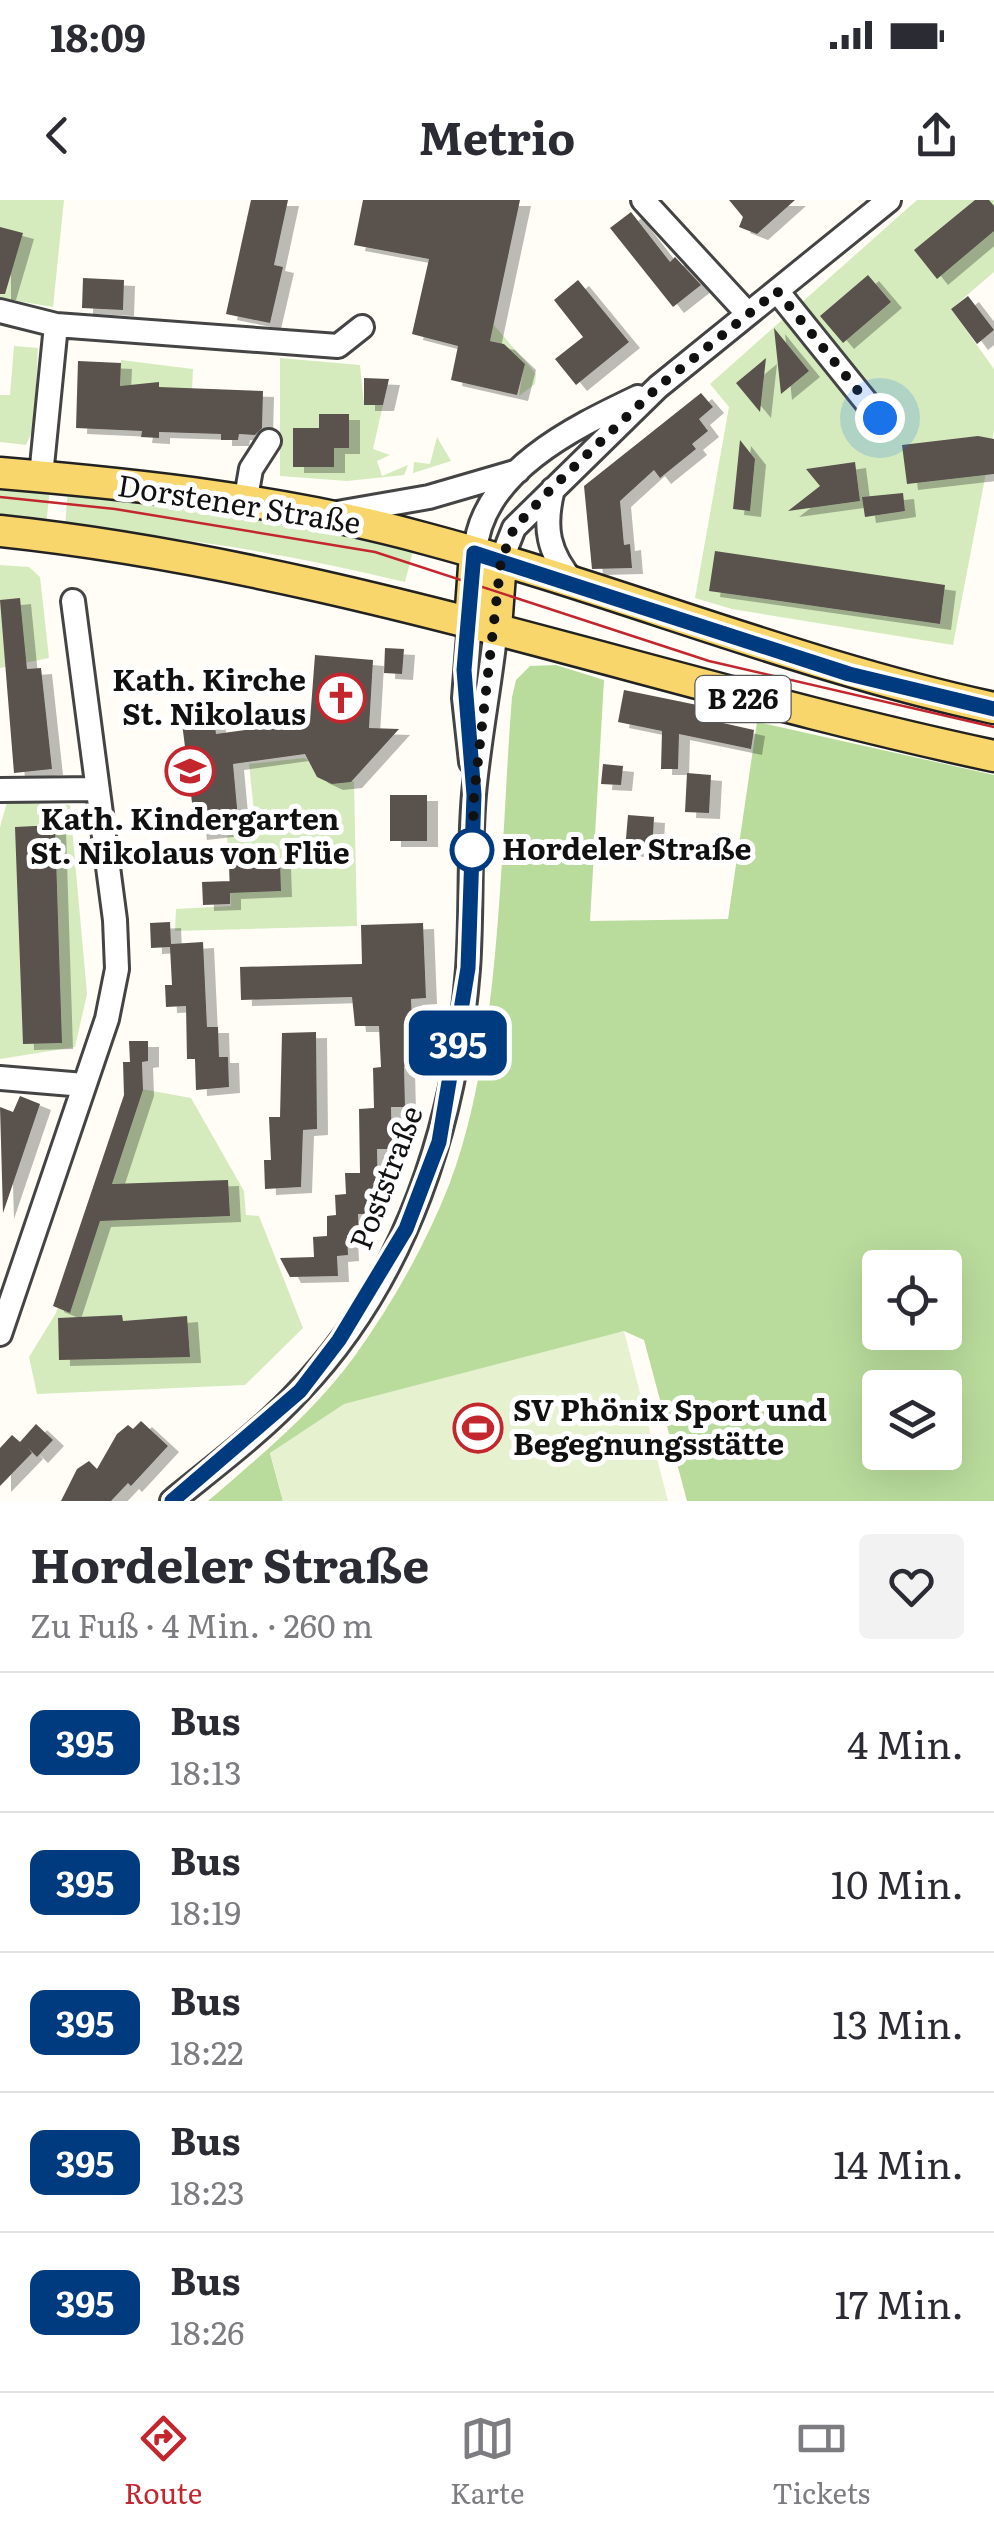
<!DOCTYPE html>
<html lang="de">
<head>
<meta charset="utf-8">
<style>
	:root { --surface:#fff; --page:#f2f2f3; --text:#2b2b33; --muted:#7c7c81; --line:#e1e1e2; --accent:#c4262e }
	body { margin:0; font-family:Literata,serif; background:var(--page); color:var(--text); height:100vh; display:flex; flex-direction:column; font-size:38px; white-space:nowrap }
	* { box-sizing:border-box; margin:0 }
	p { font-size:32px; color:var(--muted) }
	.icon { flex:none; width:55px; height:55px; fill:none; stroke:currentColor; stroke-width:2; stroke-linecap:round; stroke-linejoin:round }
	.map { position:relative; height:1301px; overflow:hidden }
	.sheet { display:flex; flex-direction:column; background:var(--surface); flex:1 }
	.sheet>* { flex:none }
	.badge { padding:0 20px; border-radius:15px; font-size:35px; line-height:65px }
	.controls { position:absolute; left:862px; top:1050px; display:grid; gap:20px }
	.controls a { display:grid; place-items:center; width:100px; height:100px; border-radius:10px; background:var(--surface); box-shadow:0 10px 40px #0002; font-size:50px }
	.you { position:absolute; width:50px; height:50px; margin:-25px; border:8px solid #fff; border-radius:50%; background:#1a73e8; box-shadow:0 0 0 15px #1a73e833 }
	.map>.badge { position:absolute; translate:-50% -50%; box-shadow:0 0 0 5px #fff }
	.round { display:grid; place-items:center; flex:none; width:105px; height:105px; border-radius:10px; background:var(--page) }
	.headline { display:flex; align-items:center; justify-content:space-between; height:170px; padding:0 30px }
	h1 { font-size:48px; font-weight:700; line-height:75px }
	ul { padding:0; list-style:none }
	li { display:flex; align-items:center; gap:30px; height:140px; padding:0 30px; border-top:2px solid var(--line) }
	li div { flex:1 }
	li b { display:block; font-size:38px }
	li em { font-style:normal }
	li .badge { min-width:110px; font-weight:700; text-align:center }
	.status { display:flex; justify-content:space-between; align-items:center; height:70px; padding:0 50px; background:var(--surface); direction:ltr }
	.status svg { height:28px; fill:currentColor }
	header { display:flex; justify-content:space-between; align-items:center; height:130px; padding:0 30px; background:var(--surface); font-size:45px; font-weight:700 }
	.menu { display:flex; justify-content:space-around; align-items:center; height:140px; border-top:2px solid var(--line); background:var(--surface); font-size:28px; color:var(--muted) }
	.menu a { display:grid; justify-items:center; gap:5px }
	.menu .on { color:var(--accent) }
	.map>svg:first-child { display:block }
	.green { fill:#d5ebbd }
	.forest { fill:#b9dc9c; fill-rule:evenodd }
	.pitch { fill:#e6f2cf }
	.building { fill:#5a524d; filter:url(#shadow) }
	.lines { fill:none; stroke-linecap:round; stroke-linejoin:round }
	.minor-casing { stroke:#444; stroke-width:28 }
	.major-casing { stroke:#222; stroke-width:35 }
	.minor { stroke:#fff; stroke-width:22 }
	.major { stroke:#f9d66b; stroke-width:30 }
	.tram { stroke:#c4262e; stroke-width:2.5 }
	.line-casing { stroke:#fff; stroke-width:22 }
	.line { stroke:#003b80; stroke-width:15 }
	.walk { stroke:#111; stroke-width:10; stroke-dasharray:0 18 }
	.stop-dot { fill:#fff; stroke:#003b80; stroke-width:5 }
	.labels { text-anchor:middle; stroke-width:10; stroke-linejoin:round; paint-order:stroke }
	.shield { fill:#fff; stroke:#585858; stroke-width:2.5 }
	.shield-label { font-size:28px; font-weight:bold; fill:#111 }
	.street-label { font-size:30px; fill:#111; stroke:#fff }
	.poi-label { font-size:30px; font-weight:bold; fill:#111; stroke:#fff; text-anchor:end }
	.stop-label { font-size:30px; font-weight:bold; fill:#111; stroke:#fff; text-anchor:start }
</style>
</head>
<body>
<div class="status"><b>18:09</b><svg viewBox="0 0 49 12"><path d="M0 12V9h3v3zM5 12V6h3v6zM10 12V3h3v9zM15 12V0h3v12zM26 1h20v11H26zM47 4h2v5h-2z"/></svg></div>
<header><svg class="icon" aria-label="back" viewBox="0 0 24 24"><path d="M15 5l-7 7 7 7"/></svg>Metrio<svg class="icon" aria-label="share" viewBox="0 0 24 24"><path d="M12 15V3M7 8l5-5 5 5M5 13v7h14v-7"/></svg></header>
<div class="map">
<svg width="994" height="1301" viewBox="0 0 994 1301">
	<defs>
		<filter id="shadow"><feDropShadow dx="11" dy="6" stdDeviation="0" flood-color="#0004"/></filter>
	</defs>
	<rect width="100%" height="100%" fill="#fffdf5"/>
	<path class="green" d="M0,0H64L53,107L0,98Z
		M917,0H994V72L951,109L994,169V231L953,445L732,409L695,398L729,207L710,184Z
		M493,124L536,174L535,184L519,196L524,165L504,144L491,141L488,150Z
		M14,146L38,148L34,227L26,245L0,242V195H10Z
		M280,158L360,165L364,204L383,205L373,249L390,255L377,261L382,276L408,265L404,275L347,281L280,276Z
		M121,160L193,169L192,189L120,186Z
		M437,237L451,261L413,273L414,262L430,264Z
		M0,284L50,289L46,325L0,320Z
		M68,290L321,327L414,347L405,382C291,354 181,337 65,326Z
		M0,365L29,367L40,377L49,458L0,468Z
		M304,558L354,582L357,726L175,731L176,709L231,706L227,636L256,630L249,564Z
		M7,602L70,605L87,794L75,847L0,859V627Z
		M136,888L191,898L244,991L246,1015L259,1016L303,1128L245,1185L37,1194L29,1157L56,1113Z"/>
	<path class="forest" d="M556,465L604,480L590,721L728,719L757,522L994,575V1301H687L644,1140L624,1131L270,1253L283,1301H208C259,1257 314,1212 354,1157C392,1104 425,1046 449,985C502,847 500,646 512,497L516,480L530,466ZM880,1068H945V1132H880ZM880,1188H945V1252H880Z"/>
	<path class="pitch" d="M624,1131L668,1301H283L270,1253L344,1204Z"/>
	<path class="building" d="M251,0H288L274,65L283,67L270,123L226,114Z
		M363,0H520L490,141L504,144L525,164L517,195L451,180L458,146L412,134L429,59L354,45Z
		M729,0H795L757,34L739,27L743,17Z
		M975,0H989L994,6V31L937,79L914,50Z
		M631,12L670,62L675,57L701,85L673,107L610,28Z
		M0,27L23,33L5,94H0Z
		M868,75L891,102L843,143L820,116Z
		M83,78L124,80L123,110L82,108Z
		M578,80L629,142L576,185L555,159L583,137L554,100Z
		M968,96L994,130L977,144L951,109Z
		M774,128L809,171L781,194Z
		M766,158L760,212L736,183Z
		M78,161L121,163L120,186L159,182V187L263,191L262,228L255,235L239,234L238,240H221V234L159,232V238L141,237L142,231L76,228Z
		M364,178L389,179L383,205H364Z
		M701,193L713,207L699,219L708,231L692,244L696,249L660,278L654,270L620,301L624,345L630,344L632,368L592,369L584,286Z
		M319,214H349V248H334V267H293V228H319Z
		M978,236L994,239V274L907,284L902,245Z
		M740,240L755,259L750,311L733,309Z
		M855,262L860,301L788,311L820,286L806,269Z
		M903,293L905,311L865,317L862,297Z
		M715,351L945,385L940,424L709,391Z
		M20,398L27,469L41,468L52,569L14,573L0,400Z
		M385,448L404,449L402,474L384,473Z
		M315,455L373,460L369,528L399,529L351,582L332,584L317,577L305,554L233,564L239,629L196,634L182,523L214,519L216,534L310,521Z
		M624,490L707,507L705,519L754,530L751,549L679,534L678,569H661L662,531L618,522Z
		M603,564L623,566L621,585L601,584Z
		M687,573L711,575L709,613L685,612Z
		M390,595H427V641H390Z
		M628,615L654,617L652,653L625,650Z
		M55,625L62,843L23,844L15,627Z
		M280,661L281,691L230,693L229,663Z
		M230,681V704L203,705L202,682Z
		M170,722L171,744L203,742L207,827H218L219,857H228L229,887L196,890L195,859H187L186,806L166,807L165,785H172L170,747L151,748L150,723Z
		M423,723L426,798L411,799L414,866H404L405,907H391L392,949H377L378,993H368L369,1014H358L359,1034L347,1035L348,1055L337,1056L338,1076L290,1077L280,1058L314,1057L313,1037L327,1036V1016L336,1015L335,995L346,994L345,973H360L359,909L374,908L373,868L381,867L379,826H355L352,797L241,800L240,767L362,764L361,725Z
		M316,832L317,929L303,930L301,987L265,989L264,960H271L269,917H280L282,833Z
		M129,841H148V861L142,862L143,890L112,984L228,980L230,1016L100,1021L70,1113L53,1106L124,895L123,862H130Z
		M20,896L40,904L3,1013L0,907L13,912Z
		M122,1115L123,1121L187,1116L190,1157L59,1160L58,1118Z
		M141,1221L168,1246L131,1286L128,1283L111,1301H61L77,1269L89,1261L97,1269L117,1234L128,1225L133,1229Z
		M36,1224L53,1240L37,1257L28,1248L32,1253L0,1286V1248L12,1235L20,1242Z"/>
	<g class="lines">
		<g class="minor-casing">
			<path id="minor" d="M643,0L748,114
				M777,91L880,219
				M0,111L56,125L338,146L362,127
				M41,276L56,125
				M553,289C543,328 548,353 574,383
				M245,303L251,269L269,241
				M337,313L429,297L518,271
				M475,353C480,272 575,227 638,197
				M501,361L514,328L658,187L889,0
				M470,422L464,498L471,562
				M0,590L97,589
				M0,878L84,885
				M0,1134L107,819L117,769L115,720L73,401
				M172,1301C215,1266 261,1232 299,1191C407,1078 456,922 468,769C472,711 469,652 474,594C479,539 490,484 496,428"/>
		</g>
		<g class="major-casing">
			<path id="major" d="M0,273C142,285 290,301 427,339C618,390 800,466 994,508
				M0,331C340,367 661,485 994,556
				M470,422L475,353
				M496,428L501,361"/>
		</g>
		<use href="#minor" class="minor"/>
		<use href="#major" class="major"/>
		<path class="tram" d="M0,297L115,309L375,352L709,461L994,527"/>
	</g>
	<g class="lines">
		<g class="line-casing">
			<path id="line" d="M172,1301L300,1191L339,1140L406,1029L439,942L468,768L474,595L464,470L474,353L849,474L994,509"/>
		</g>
		<use href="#line" class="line"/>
		<path class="walk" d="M472,650V660L474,595L501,361L514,328L554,286L658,187L777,91L880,218"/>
	</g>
	<defs>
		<g id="church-ring" transform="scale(2.5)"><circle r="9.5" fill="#fff" stroke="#c4262e" stroke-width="1.5"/><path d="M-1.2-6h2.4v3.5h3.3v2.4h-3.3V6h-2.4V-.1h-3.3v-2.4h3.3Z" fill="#c4262e"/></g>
		<g id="school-ring" transform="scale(2.5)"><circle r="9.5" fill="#fff" stroke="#c4262e" stroke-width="1.5"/><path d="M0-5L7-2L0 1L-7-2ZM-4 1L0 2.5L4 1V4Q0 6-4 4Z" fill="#c4262e"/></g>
		<g id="stadium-ring" transform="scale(2.5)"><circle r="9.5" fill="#fff" stroke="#c4262e" stroke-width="1.5"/><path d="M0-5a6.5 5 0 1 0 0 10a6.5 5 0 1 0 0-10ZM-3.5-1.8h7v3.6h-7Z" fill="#c4262e"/></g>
	</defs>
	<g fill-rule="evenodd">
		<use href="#church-ring" x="341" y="498"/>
		<use href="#school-ring" x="190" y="571"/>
		<use href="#stadium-ring" x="478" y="1228"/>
	</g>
	<circle class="stop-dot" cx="472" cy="650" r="20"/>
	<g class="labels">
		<rect class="shield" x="695.5" y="476" width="95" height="46" rx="8"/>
		<g class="shield-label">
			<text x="743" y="509">B 226</text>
		</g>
		<g class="street-label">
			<text transform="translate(239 305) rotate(9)" y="10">Dorstener Straße</text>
			<text transform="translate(387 978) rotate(-69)" y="10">Poststraße</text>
		</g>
		<g class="poi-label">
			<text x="306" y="491">Kath. Kirche<tspan x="306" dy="34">St. Nikolaus</tspan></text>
			<text x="190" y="630" text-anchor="middle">Kath. Kindergarten<tspan x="190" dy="34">St. Nikolaus von Flüe</tspan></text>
			<text x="513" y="1221" text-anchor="start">SV Phönix Sport und<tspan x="513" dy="34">Begegnungsstätte</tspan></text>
		</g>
		<g class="stop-label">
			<text x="502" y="660">Hordeler Straße</text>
		</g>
	</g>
</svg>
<div class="controls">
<a><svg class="icon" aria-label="locate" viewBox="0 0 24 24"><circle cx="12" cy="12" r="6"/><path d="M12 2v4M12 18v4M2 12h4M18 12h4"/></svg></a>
<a><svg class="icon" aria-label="layers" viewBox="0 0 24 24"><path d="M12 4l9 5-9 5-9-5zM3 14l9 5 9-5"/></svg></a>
</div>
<div class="you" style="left:880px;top:218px"></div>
<b class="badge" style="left:458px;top:843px;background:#003b80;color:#fff">395</b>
</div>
<section class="sheet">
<div class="headline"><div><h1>Hordeler Straße</h1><p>Zu Fuß · 4 Min. · 260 m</p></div><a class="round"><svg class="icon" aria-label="heart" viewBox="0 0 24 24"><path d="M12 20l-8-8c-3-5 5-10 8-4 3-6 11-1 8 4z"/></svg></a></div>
<ul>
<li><span class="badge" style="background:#003b80;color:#fff">395</span><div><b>Bus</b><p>18:13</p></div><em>4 Min.</em></li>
<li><span class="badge" style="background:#003b80;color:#fff">395</span><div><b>Bus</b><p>18:19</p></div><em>10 Min.</em></li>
<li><span class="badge" style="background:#003b80;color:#fff">395</span><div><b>Bus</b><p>18:22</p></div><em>13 Min.</em></li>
<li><span class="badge" style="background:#003b80;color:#fff">395</span><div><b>Bus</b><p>18:23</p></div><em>14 Min.</em></li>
<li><span class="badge" style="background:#003b80;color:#fff">395</span><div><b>Bus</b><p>18:26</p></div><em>17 Min.</em></li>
</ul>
</section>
<nav class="menu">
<a class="on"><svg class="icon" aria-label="directions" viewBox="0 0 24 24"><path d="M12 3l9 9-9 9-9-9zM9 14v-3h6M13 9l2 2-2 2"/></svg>Route</a>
<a><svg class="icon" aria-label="map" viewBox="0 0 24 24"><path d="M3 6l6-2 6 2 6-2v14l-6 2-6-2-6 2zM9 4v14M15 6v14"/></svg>Karte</a>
<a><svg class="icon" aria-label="tickets" viewBox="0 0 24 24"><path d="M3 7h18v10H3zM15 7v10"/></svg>Tickets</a>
</nav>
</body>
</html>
